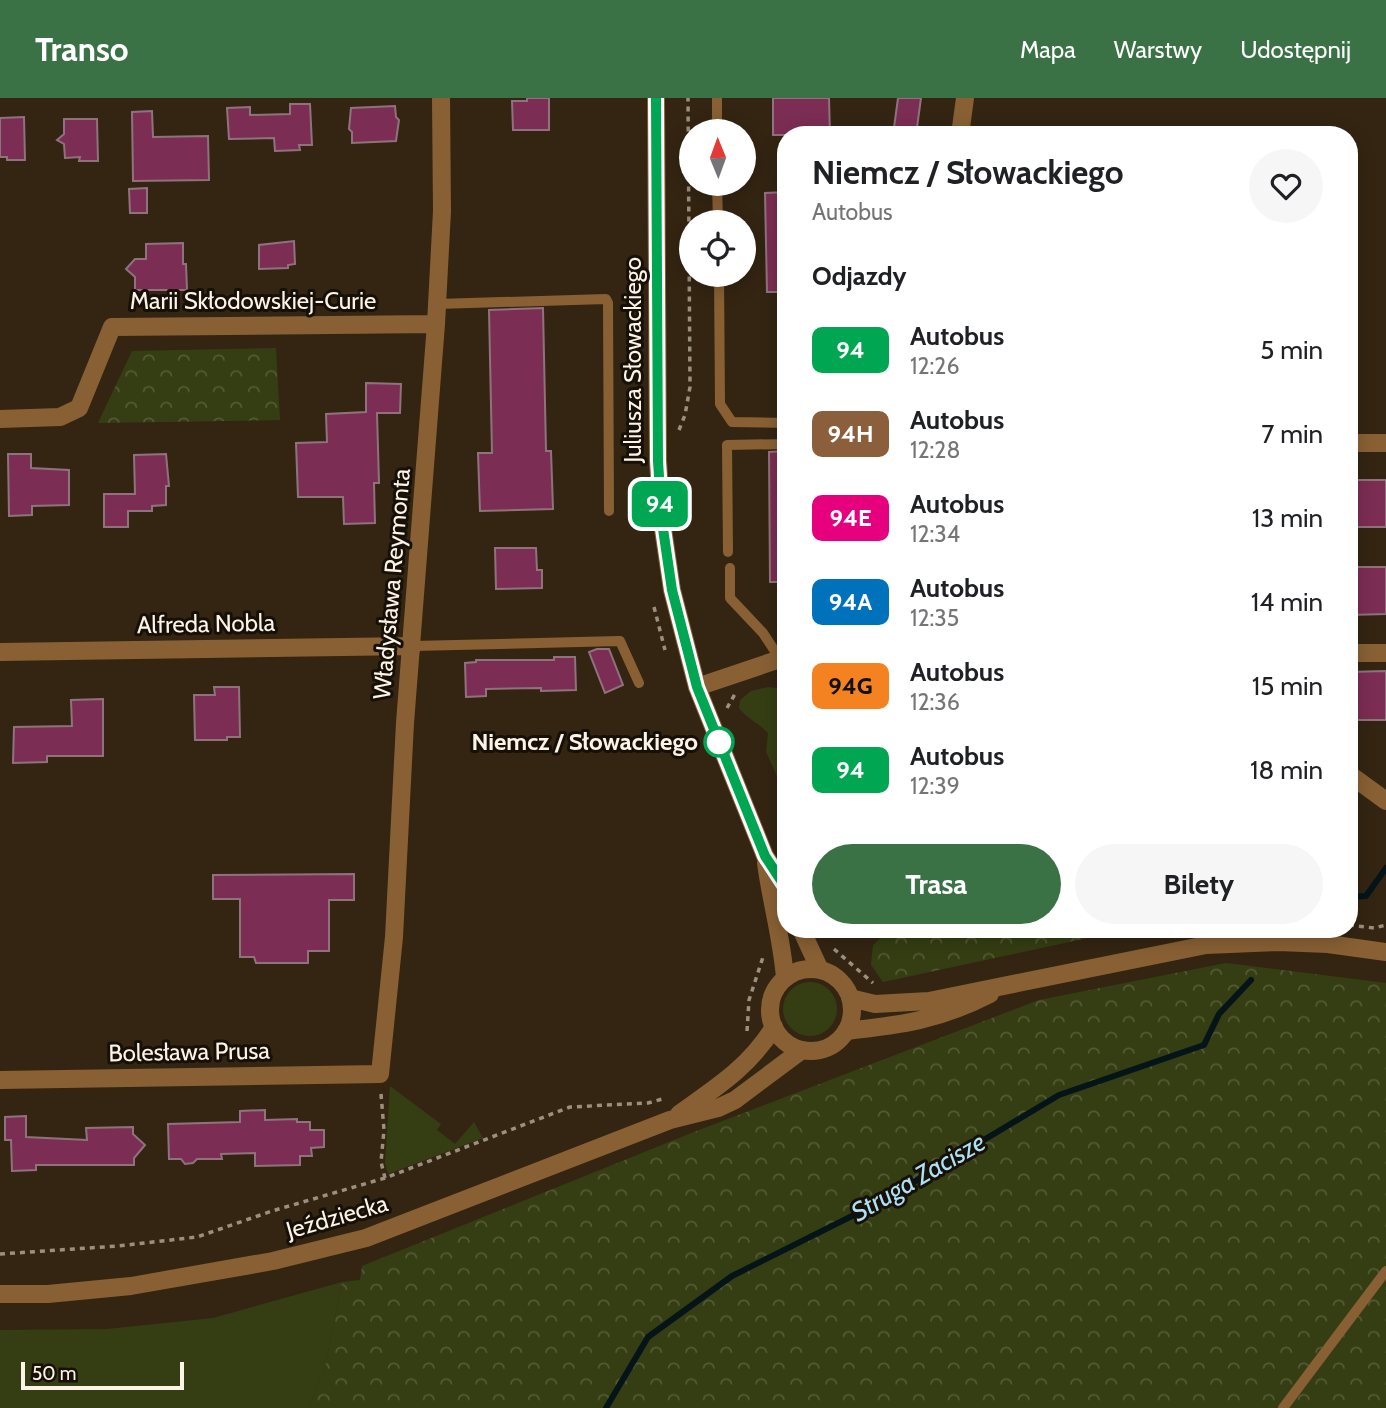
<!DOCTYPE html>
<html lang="pl">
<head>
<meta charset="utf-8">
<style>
	:root { --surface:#fff; --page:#f6f6f6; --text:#202124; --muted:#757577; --accent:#3a7246 }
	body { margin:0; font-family:Cabin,sans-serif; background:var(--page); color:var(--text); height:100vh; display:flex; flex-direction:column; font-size:26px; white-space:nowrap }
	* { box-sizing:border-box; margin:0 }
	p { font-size:23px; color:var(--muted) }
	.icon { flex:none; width:38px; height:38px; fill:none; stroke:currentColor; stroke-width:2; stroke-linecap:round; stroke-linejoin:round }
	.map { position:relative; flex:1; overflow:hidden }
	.drawer { position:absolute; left:777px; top:28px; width:581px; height:812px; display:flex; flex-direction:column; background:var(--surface); border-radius:28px; box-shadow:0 4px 18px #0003 }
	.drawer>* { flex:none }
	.badge { padding:0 14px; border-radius:10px; font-size:24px; line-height:46px }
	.needle { width:46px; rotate:359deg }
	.tools { position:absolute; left:679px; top:21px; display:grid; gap:14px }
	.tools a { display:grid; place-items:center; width:77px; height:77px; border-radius:50%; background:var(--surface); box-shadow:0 4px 18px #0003; font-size:35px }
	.scale { position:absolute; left:21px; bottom:18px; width:163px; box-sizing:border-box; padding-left:7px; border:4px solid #fdf3e7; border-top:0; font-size:19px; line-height:24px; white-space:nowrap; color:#fdf3e7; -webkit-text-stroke:5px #161008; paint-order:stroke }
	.map>.badge { position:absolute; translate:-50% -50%; box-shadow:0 0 0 4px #fff }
	h2 { padding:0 35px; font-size:26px; line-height:63px }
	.round { display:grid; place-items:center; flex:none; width:74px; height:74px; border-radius:37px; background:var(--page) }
	.summary { display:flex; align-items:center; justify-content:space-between; height:119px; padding:0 35px }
	h1 { font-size:33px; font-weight:800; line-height:52px }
	.button { display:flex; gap:14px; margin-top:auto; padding:14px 35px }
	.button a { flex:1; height:80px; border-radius:42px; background:var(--accent); color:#fff; font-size:28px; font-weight:800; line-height:80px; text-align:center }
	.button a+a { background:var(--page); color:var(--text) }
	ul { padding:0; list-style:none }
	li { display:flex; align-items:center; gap:21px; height:84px; padding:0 35px }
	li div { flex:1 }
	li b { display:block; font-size:26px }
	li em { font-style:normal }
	li .badge { min-width:77px; font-weight:700; text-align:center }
	header { display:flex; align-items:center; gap:42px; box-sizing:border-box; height:98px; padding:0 35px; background:var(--accent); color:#fff }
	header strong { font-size:33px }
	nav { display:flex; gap:38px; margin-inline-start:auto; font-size:24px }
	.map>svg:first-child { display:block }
	.green { fill:#353e12 }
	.forest { fill:url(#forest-crowns) }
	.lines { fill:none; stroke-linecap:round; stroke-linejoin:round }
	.stream { stroke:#051419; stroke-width:6 }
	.building { fill:#7c2d53; stroke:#8e737d; stroke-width:2 }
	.path { stroke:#9b8f7f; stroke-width:3.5; stroke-dasharray:5 5; stroke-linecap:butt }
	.service { stroke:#896034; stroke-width:10 }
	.minor { stroke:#896034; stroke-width:18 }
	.tertiary { stroke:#896034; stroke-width:18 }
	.line-casing { stroke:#fff; stroke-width:16 }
	.line { stroke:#00a651; stroke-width:10 }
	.stop-dot { fill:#fff; stroke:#00a651; stroke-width:3.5 }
	.labels { text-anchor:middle; stroke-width:6; stroke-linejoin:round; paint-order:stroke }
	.street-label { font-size:24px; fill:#fdf3e7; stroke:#161008 }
	.stop-label { font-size:24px; font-weight:bold; fill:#fdf3e7; stroke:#161008; text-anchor:end }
	.water-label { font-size:26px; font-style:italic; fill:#aee1f4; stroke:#161008 }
</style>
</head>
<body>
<header>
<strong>Transo</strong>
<nav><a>Mapa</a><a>Warstwy</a><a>Udostępnij</a></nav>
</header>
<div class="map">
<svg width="1386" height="1310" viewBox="0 0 1386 1310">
	<defs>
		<pattern id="forest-crowns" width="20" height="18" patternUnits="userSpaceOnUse" patternTransform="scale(1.75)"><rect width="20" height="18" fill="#353e12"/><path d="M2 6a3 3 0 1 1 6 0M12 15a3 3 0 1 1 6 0" fill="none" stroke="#535a34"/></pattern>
	</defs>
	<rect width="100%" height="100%" fill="#342512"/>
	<path class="green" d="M768,589L786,591V698L766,654L768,635C759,625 747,621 739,610L740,602L751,593Z
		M783 911a27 27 0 1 1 54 0a27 27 0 1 1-54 0Z
		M390,988L441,1026L437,1032L455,1046L474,1024L483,1040L388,1076L385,1065Z
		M342,1184L325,1269L309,1310H0V1232L107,1231L213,1220Z"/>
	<path class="forest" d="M276,250L280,322L98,325L132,253Z
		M891,831H1130L883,884L871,867L873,847Z
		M1226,865L1386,885V1310H309L325,1269L342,1184L360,1182L362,1168L699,1032L1039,902Z"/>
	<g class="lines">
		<path class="stream" d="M1349,799L1366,798L1386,770
			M606,1310L648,1239L732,1178L882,1103L1059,997L1204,947L1219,916L1251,882"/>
	</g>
	<path class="building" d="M527,0H549V32H513L512,3H527Z
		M773,0H829L830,37H773Z
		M898,0H921L916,37H893Z
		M290,6H310L312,47H299L300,52L275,53L274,40L229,41L227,10L250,9V17L290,16Z
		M395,8L396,19L399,22L396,43L352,45V34L349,31L351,10Z
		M152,13L153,39L208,38L209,82L133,83L132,14Z
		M24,19L25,62H7V59H0V20Z
		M64,21H97L98,63H79L80,59L65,60L64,46L57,42L64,36Z
		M147,90V115H130L129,91Z
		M786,94V194H767L765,95Z
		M294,143L295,166L288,167V170L259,171V147Z
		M183,145V166H186L187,192H135V179L126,171L135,161H146V146Z
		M543,210L546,353H551L553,411L480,413L478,355H492L489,212Z
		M366,285L401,286L400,315H377L379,385H374L375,425L344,426L343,399H298L296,345L327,344L326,316L366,314Z
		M786,353V484H770L769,354Z
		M8,356H31V370L69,372V407L32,408V417L9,418Z
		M166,356L169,388H166V407L152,408V413H128V429H104V396H135L134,357Z
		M1349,382H1386V429H1349Z
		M495,450H536L537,472H542V490L496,491Z
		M1349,469H1386V516L1349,517Z
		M597,551H609L623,587L605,595L589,554Z
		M554,559H575L576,592L541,593V590L486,591V598L466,599L465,565L476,564V562H554Z
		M1386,573V622H1349V574Z
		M214,589H239L240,639H227V642H195L194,597H215Z
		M103,601V658H47V664L13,665L14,629L72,628L71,602Z
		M354,776V802H329V853H308V865H256L254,859H240V801H213V777Z
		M265,1012V1022L297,1021V1024H310V1032H324V1049L311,1050L312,1058H300V1067L255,1068V1055L221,1056L222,1061H197L193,1065L185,1066L181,1061H169L168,1026L240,1024V1013Z
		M26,1018V1039L87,1042L86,1030L133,1029V1036L145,1047L134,1060V1067H36V1072L12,1073L11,1042H5V1019Z"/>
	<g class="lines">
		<path class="path" d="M679,332L685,317L690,289L688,0
			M654,509L665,552
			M727,610L735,596
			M1349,827L1374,830L1386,827
			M834,851L873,885
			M747,933L749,902L763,859
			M381,996L384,1032L381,1064L385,1080
			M0,1156L118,1148L197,1139L272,1113L385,1080L570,1009L648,1005L666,1000"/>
		<path class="service" d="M717,0V33
			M717,86L718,124
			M719,177L720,306L732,324L786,325
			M437,206L606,201L608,205L609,413
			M728,454L727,347L786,346
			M730,470V500L763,535L780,561
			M413,548L620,543L639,585
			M1283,1310L1386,1173"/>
		<path class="minor" d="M960,37L965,0
			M0,321L60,319L79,310L112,229L436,226
			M1349,345H1386
			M0,554L413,548
			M1349,555H1386
			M697,589L786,559
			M1349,676L1386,703
			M0,982L380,976L394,839L405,625L436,226L442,113L441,0
			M679,1016C717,989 749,969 774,929
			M0,1196H48L131,1188L273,1163L366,1140L670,1022L718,1010L735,1002L802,952"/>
		<path class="tertiary" d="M656,0L658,363L662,424L672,492L697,589L765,758L786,790
			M766,765C771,803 782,841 785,880
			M801,831L820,872
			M770 912a41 41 0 1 1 82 0a41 41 0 1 1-82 0Z
			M850,900L875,906L929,903L1206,847L1278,844L1328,846L1386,854
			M846,933C902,927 939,922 990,896"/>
	</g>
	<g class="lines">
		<g class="line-casing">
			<path id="line" d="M656,0L658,363L662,424L672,492L697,589L765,758L786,790"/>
		</g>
		<use href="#line" class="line"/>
	</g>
	<circle class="stop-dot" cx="719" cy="644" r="14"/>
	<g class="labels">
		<g class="street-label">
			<text x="253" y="211">Marii Skłodowskiej-Curie</text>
			<text transform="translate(633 262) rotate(-90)" y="8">Juliusza Słowackiego</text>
			<text transform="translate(392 486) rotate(-85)" y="8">Władysława Reymonta</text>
			<text transform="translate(206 526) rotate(-1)" y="8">Alfreda Nobla</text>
			<text transform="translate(189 954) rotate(-1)" y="8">Bolesława Prusa</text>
			<text transform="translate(337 1119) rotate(-16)" y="8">Jeździecka</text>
		</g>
		<g class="stop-label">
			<text x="698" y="652">Niemcz / Słowackiego</text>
		</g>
		<g class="water-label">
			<text transform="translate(918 1079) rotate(-30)" y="9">Struga Zacisze</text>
		</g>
	</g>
</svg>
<div class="tools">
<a><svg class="needle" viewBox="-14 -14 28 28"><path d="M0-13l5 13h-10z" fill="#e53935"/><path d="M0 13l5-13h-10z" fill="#757577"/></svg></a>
<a><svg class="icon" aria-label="locate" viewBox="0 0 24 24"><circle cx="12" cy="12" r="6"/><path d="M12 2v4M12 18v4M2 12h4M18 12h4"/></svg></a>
</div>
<div class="scale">50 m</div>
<b class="badge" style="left:660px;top:406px;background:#00a651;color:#fff">94</b>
<section class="drawer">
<div class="summary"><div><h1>Niemcz / Słowackiego</h1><p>Autobus</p></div><a class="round"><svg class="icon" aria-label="heart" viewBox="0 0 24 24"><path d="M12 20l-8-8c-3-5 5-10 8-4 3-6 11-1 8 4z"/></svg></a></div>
<h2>Odjazdy</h2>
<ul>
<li><span class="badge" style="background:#00a651;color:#fff">94</span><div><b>Autobus</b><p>12:26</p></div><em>5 min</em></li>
<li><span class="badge" style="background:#8b5e3c;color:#fff">94H</span><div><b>Autobus</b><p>12:28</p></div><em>7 min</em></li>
<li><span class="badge" style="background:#e6007e;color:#fff">94E</span><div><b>Autobus</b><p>12:34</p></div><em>13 min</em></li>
<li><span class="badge" style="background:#0072bc;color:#fff">94A</span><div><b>Autobus</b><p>12:35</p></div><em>14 min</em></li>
<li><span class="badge" style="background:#f58220;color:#111">94G</span><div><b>Autobus</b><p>12:36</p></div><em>15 min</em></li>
<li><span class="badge" style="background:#00a651;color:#fff">94</span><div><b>Autobus</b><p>12:39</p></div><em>18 min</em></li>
</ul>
<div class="button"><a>Trasa</a><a>Bilety</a></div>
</section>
</div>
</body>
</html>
